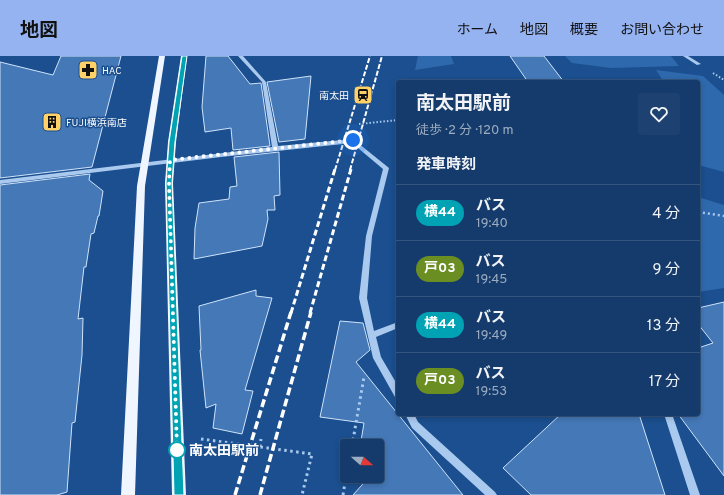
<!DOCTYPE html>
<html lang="ja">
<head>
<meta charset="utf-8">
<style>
	:root { --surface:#143b6b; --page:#1d4271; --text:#f1f3f6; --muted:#9dadc1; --line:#33557e; --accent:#95b2f1 }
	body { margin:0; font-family:Overpass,"Noto Sans JP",sans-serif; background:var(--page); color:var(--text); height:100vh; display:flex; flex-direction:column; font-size:15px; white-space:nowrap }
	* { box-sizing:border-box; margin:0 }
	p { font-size:13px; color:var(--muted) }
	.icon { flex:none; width:22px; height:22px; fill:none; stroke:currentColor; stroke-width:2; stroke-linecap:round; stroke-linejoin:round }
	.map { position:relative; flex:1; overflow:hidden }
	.sheet { position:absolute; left:396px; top:24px; width:304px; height:336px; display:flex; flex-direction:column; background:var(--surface); border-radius:4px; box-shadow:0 2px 6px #0003,0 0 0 1px var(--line) }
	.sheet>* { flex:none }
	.badge { padding:0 8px; border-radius:13px; font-size:14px; line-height:26px }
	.needle { width:26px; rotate:111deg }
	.controls { position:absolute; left:340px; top:383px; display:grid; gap:8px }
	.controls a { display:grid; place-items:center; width:44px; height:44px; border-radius:4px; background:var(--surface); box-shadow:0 2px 6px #0003,0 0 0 1px var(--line); font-size:20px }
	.you { position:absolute; width:20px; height:20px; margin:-10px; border:3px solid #fff; border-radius:50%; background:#1a73e8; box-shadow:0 0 0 6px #1a73e833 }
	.map>.badge { position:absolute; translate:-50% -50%; box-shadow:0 0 0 2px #fff }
	h2 { padding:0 20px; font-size:15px; line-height:36px }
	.round { display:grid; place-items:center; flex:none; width:42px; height:42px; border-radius:4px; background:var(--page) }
	.summary { display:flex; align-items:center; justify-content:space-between; height:68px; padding:0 20px }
	h1 { font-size:19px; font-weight:700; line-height:30px }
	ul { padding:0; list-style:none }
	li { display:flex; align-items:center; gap:12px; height:56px; padding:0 20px; border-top:1px solid var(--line) }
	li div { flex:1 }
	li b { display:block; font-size:15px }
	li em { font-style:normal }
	li .badge { min-width:44px; font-weight:700; text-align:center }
	header { display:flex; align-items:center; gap:24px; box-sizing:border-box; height:56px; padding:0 20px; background:var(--accent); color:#111 }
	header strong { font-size:19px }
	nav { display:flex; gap:22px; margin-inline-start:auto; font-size:14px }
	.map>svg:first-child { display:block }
	.green { fill:#2e69ad }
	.building { fill:#4478b7; stroke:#cfe3fa }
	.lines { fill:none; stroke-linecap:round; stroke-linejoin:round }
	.path-far2 { stroke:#a9c9ee; stroke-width:2; stroke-dasharray:1.5 2; stroke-linecap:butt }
	.path-far1 { stroke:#a9c9ee; stroke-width:2.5; stroke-dasharray:2 3; stroke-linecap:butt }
	.path { stroke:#a9c9ee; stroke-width:3; stroke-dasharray:2.5 3.5; stroke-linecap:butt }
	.minor { fill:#a9c9ee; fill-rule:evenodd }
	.major { fill:#f0f6ff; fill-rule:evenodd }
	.rail-far2 { stroke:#fff; stroke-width:2; stroke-dasharray:5 2; stroke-linecap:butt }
	.rail-far1 { stroke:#fff; stroke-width:3; stroke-dasharray:6 3; stroke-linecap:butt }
	.rail { stroke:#fff; stroke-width:3.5; stroke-dasharray:8 3.5; stroke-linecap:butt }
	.line { fill:#00a3b4; stroke:#fff }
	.walk { stroke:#fff; stroke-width:4; stroke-dasharray:0 7.2 }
	.stop-dot { fill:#fff; stroke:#00a3b4; stroke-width:2 }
	.labels { text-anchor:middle; stroke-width:3; stroke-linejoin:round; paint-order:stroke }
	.far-poi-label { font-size:10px; fill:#fff; stroke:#1b4f8f; text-anchor:start }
	.near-stop-label { font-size:14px; font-weight:bold; fill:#fff; stroke:#1b4f8f; text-anchor:start }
</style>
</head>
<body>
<header>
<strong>地図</strong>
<nav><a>ホーム</a><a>地図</a><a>概要</a><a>お問い合わせ</a></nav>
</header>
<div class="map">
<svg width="724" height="439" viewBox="0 0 724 439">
	<rect width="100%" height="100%" fill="#1b4f8f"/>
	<path class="green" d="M418,0H451L454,8L415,14Z
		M565,0H671L679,10L611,12L572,7Z
		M656,14L703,20L724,39V116L698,109V26H664Z
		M698,141L724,149V232L698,236Z"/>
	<path class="building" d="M61,0H121L92,111L0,122V6L53,19Z
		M206,0H228L250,28L261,27L270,90L233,94L231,72L205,76L202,51Z
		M510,0H544L564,26H528Z
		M311,20L305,83L279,86L267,26Z
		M279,96L280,139L274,140L275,154H267L268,163L262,190L194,203L195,172L199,147L229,143L230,131L237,130L234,101Z
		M90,118L89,124L103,135L99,160H98L94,177L91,178L86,211H84L78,263L83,262L82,299L75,366L72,367L67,436L57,439H0V129Z
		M256,234V240L272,242L245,334L253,335L242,378L213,372L216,348L206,352L200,294H201L199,250Z
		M724,246V420L678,358H698V292L713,287L698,268V252Z
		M340,265L363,267L370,294L356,306L463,439H353L370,420H377V390H364L361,385L364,367L320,361Z
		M561,358H639L665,439H531L503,412Z"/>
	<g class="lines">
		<path class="path-far2" d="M713,17L724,24
			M359,68L398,64"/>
		<path class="path-far1" d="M698,156L724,160"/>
		<path class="path" d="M201,383L312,398L302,439
			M352,390L364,321
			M260,391L261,383
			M343,439L347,415"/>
		<path class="minor" d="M238,0H243L266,26L278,90L353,83L389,112L372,180L367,242L374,275L398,266V272L376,281L381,301L398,330V342L395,341L373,302L359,242L366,180L383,113L352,87L221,101L0,128V124L272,91L262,26Z
			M683,0H688L701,8L697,9Z
			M405,358H414L418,366L495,436L497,439H485L412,372Z
			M664,358H672L700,439H690Z"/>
		<path class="major" d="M159,0H165L145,130L135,439H121L137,130Z
			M181,0H187L176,86L173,127L186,439H172L165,127L168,86Z"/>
		<path class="rail-far2" d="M335,114L370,0
			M350,114L382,0"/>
		<path class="rail-far1" d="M291,257L335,113
			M310,257L351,113"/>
		<path class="rail" d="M235,439L291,256
			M260,439L311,256"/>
	</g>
	<path class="line" d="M182,0H187L175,86L172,127L184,439H174L166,127L169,86Z"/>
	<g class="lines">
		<path class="walk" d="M177,394L169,127L170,104L353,84"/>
	</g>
	<defs>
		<g id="pharmacy-square" transform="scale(1)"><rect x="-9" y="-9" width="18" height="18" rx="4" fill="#ffd166" stroke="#1b4f8f"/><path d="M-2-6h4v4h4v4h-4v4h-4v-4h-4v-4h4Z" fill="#111"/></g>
		<g id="station-square" transform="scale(1)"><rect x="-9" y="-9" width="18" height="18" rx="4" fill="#ffd166" stroke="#1b4f8f"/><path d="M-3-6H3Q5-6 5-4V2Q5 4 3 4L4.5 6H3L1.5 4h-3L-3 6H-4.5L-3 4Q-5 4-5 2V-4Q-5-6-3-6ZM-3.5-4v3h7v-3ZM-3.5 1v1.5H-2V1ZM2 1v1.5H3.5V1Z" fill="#111"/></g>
		<g id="building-square" transform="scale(1)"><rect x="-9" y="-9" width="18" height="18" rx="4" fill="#ffd166" stroke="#1b4f8f"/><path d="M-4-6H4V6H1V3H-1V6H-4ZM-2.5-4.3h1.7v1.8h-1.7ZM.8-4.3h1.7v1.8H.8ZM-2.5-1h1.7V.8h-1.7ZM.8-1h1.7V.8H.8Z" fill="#111"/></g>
	</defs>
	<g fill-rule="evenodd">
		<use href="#pharmacy-square" x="88" y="14"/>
		<use href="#station-square" x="363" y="39"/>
		<use href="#building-square" x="52" y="66"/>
	</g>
	<circle class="stop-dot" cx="177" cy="394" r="8"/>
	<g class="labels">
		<g class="far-poi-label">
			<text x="102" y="18">HAC</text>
			<text x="349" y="43" text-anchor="end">南太田</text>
			<text x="66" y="70">FUJI横浜南店</text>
		</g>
		<g class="near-stop-label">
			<text x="189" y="399">南太田駅前</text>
		</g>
	</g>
</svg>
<div class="controls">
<a><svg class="needle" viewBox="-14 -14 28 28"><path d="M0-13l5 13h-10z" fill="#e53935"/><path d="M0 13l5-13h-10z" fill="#9dadc1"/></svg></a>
</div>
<div class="you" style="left:353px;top:84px"></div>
<section class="sheet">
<div class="summary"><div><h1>南太田駅前</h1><p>徒歩 · 2 分 · 120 m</p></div><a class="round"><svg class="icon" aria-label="heart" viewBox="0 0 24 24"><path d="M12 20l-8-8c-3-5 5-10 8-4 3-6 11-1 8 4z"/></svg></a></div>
<h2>発車時刻</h2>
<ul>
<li><span class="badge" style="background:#00a3b4;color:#fff">横44</span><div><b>バス</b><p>19:40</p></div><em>4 分</em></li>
<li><span class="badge" style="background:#6b8e23;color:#fff">戸03</span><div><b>バス</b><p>19:45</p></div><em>9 分</em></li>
<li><span class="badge" style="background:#00a3b4;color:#fff">横44</span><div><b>バス</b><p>19:49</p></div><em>13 分</em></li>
<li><span class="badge" style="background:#6b8e23;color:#fff">戸03</span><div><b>バス</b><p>19:53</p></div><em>17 分</em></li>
</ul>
</section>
</div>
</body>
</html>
